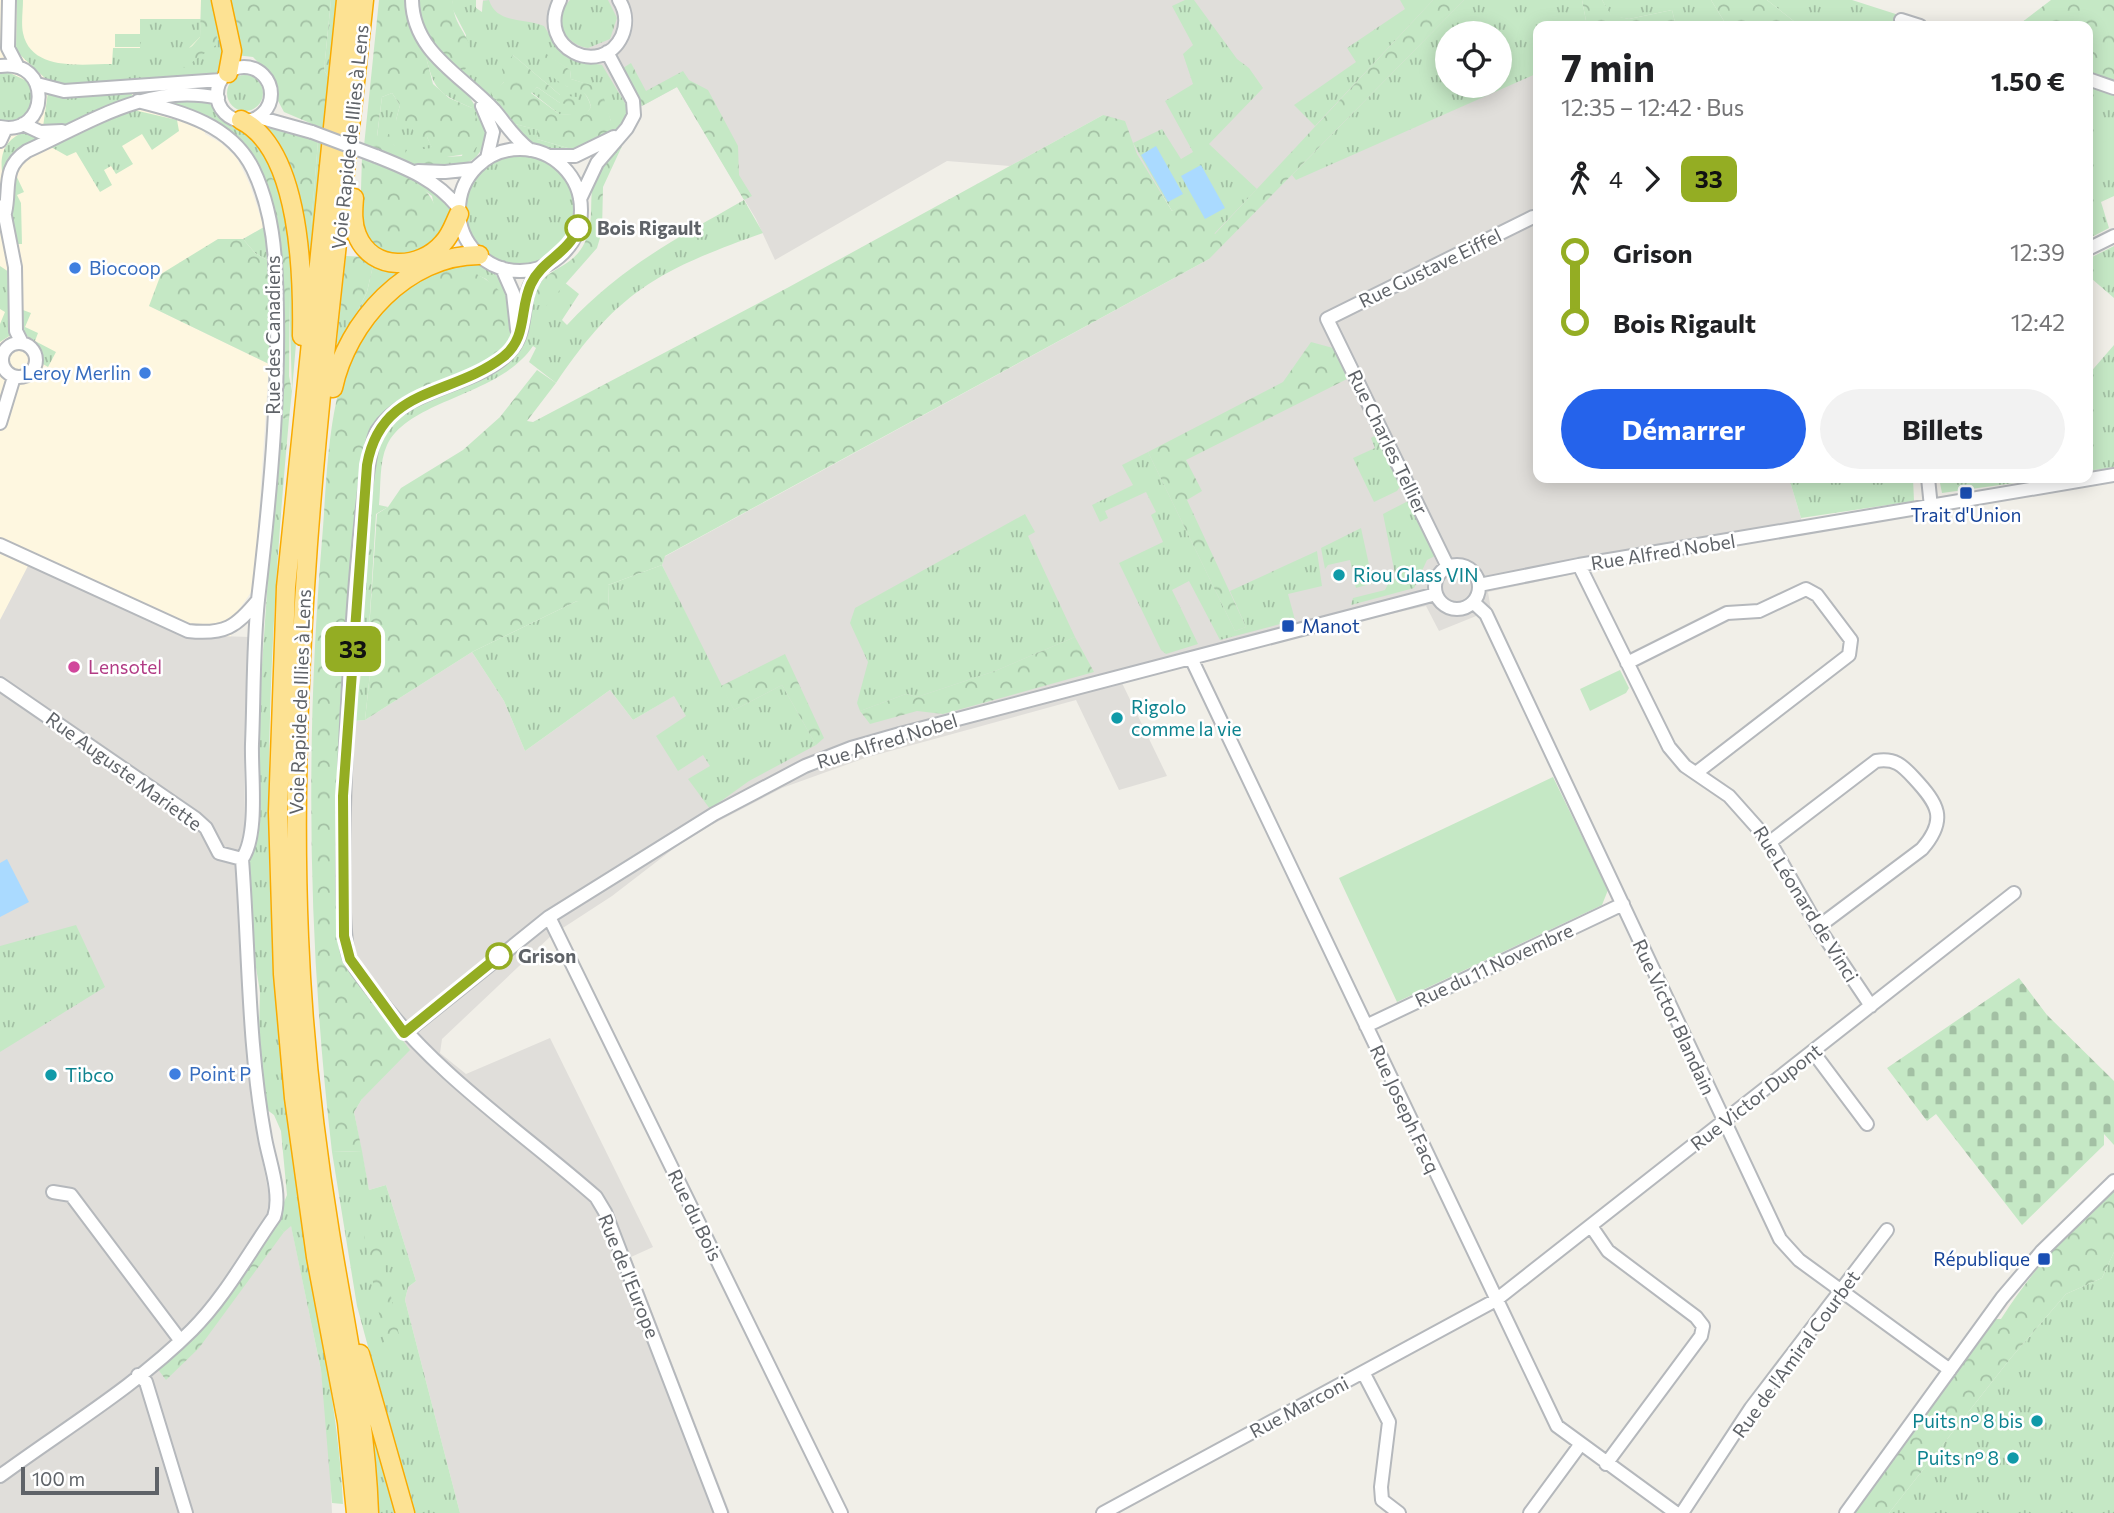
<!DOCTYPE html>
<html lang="fr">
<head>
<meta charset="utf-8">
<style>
	:root { --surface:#fff; --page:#f2f2f2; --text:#202124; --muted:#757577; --accent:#2563eb }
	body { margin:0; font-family:Commissioner,sans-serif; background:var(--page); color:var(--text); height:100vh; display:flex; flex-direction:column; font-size:26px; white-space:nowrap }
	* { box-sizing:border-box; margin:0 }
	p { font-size:23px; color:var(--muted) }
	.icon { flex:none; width:38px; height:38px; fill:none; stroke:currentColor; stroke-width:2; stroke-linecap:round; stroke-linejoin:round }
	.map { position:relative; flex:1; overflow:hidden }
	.details { position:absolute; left:1533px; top:21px; width:560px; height:462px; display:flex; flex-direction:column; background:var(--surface); border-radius:14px; box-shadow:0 4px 18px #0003 }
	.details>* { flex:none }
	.badge { padding:0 14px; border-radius:10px; font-size:24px; line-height:46px }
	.fabs { position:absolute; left:1435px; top:21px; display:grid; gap:14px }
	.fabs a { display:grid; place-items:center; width:77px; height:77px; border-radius:50%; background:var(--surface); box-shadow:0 4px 18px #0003; font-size:35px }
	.scale { position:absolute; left:21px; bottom:18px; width:138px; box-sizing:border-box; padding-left:7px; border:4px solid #5f6368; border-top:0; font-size:19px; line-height:24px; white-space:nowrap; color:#5f6368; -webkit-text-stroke:5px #fff; paint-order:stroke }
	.map>.badge { position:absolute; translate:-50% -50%; box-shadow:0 0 0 4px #fff }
	.legs { display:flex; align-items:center; gap:10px; height:77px; padding:0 28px; font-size:23px }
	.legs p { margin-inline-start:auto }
	.head { display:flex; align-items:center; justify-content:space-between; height:119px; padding:0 28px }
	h1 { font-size:38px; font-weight:700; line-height:52px }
	.primary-button { display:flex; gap:14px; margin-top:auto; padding:14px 28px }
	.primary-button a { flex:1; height:80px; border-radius:42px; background:var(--accent); color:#fff; font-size:28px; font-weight:700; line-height:80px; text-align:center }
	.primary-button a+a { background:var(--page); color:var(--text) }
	ul { padding:0 28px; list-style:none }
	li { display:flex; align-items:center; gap:24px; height:70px; font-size:26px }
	li i { display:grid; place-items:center; width:10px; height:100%; margin:0 9px; background:currentColor }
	li i::after { content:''; width:18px; height:18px; margin:-9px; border:5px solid; border-radius:50%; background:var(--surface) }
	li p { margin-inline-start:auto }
	li:first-child i { background:linear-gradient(#0000 50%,currentColor 0) }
	li:last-child i { background:linear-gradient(currentColor 50%,#0000 0) }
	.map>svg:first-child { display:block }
	.commercial { fill:#fef7e0 }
	.industrial { fill:#e0deda; fill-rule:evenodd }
	.grass { fill:url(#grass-tufts); fill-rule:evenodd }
	.forest { fill:url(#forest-crowns) }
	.cemetery { fill:url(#cemetery-stones) }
	.park { fill:#c5e8c5 }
	.water { fill:#aadaff }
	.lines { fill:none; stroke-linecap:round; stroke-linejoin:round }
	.minor-casing { stroke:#b5b8bc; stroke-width:16 }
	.highway-casing { stroke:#f9ab00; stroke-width:21 }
	.minor { stroke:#fff; stroke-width:12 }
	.highway { stroke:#fde293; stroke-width:18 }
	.minor-bridge-casing { stroke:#b5b8bc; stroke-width:16; stroke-linecap:butt }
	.minor-bridge { stroke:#fff; stroke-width:12 }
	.line-1-casing { stroke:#fff; stroke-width:16 }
	.line-1 { stroke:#94ad23; stroke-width:10 }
	.stop-1-dot { fill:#fff; stroke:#94ad23; stroke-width:3.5 }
	.shop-dot { fill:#3f7fe0; stroke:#fff; stroke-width:2.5 }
	.transit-dot { fill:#1a4fb4; stroke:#fff; stroke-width:2.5 }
	.culture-dot { fill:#0f9aa8; stroke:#fff; stroke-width:2.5 }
	.hotel-dot { fill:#d1479c; stroke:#fff; stroke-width:2.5 }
	.labels { text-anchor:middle; stroke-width:5; stroke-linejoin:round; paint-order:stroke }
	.street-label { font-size:19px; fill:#5f6368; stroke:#fff }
	.stop-label { font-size:19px; font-weight:bold; fill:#5f6368; stroke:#fff; text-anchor:start }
	.shop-label { font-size:19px; fill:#366cbe; stroke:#fff; text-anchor:start }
	.transit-label { font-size:19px; fill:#164399; stroke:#fff }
	.culture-label { font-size:19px; fill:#0d838f; stroke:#fff; text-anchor:start }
	.hotel-label { font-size:19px; fill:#b23c85; stroke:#fff; text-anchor:start }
</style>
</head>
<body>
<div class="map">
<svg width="2114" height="1513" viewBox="0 0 2114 1513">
	<defs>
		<pattern id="grass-tufts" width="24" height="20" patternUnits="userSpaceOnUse" patternTransform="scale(1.75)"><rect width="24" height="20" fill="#c5e8c5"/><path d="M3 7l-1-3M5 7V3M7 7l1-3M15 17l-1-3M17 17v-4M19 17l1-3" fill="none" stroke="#a3c0a4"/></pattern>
		<pattern id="forest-crowns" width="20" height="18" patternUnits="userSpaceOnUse" patternTransform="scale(1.75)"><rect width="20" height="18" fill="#c5e8c5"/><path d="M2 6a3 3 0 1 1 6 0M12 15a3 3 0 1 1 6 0" fill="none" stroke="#a3c0a4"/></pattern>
		<pattern id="cemetery-stones" width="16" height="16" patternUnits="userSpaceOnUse" patternTransform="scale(1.75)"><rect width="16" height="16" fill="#c5e8c5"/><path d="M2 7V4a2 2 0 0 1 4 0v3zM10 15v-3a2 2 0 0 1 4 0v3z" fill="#a3c0a4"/></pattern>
	</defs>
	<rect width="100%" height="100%" fill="#f1efe8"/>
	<path class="commercial" d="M0,0H201L200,37L205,134L221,143L237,158L250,185L264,227L243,239H218L149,306L269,364L254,588L233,618L231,637L186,635L30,564L0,620Z"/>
	<path class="industrial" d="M483,0H1486L1538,59V478H1789L1801,518L1803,535L1625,563L1488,592L1491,610L1439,631L1426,606L1315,631L1122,683L1167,776L1119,790L1076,700L865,758L782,788L690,836L612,896L552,935L442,1039L440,1053L466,1074L550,1038L653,1247L631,1257L730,1513H460L405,1300L408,1287L416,1281L386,1185L369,1190L354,1112L362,1099L355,978L344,962L336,925L342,722L365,720L472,652L504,701L525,751L610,690L633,720L714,672L662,565L664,557L1209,259L1103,115L1010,166L947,161L775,260L756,219L677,87L642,106L628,108L482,13ZM1447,33H1500V86H1447Z
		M29,564L186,635L250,637L252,643L244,760L245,843L236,869L253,1112L271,1206L291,1225L321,1370L328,1428L332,1513H0V620Z"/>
	<path class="grass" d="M17,0H23C23,10 21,23 23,33C31,72 83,64 112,64L113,48H140V19H201L200,37L189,48L222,30L225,41L222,71L216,74L65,86L47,80L16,51Z
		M331,0H337L329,78L324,70Z
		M453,0H476V8L482,12L483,1L489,0C497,25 525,17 544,26L561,53L575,60L602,65L628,108C628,125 613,132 601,142L611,121C600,93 602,88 571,79L570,70L545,54L566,86C581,88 587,92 591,107L585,116L559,114L531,92L537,87L560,103V95L513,55L504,82L492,94L515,124L539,130L537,139L578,151L558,153L529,143L462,74L466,35L453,10Z
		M570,0H608L617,18L610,39L588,48C564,44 552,20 570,0Z
		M1185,0H1194L1237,59L1249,68L1263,88L1209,144L1257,189L1214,234L1188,202L1172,211L1133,143L1162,129L1181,159L1193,152L1165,101L1193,84L1183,54L1193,45L1172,6Z
		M1400,0H1433L1315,126L1294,105L1356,62L1347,48L1405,9Z
		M1464,0H1582L1587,26H1538V73L1296,180L1292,175ZM1447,33H1500V86H1447Z
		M1602,0H1711L1727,26H1676L1672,10L1629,19L1611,16Z
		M1767,0H1852L1933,26H1800Z
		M425,53L469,96L489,129C479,164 471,164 436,168L446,157L462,156L472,108C437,93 434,90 425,53Z
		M8,72L29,82C40,104 24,125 0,120V73Z
		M227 93a18 18 0 1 1 36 0a18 18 0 1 1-36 0Z
		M2088,76L2114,83V196L2101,202L2109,228L2088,239Z
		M48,92H129L135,97L65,126L43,127Z
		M392,93L400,105L396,120L427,137L433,149L417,166L401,161L394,145L377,137L382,97Z
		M168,101H203L210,104L226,122L239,126L264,145L290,210L297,332L292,391L287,223L256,163Z
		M134,110L177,120L179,131L152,150L142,134L122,146L133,164L116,174L111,166L104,170L112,185L100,192L76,152L67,156L51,147L23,160L15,173L24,192L17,195L21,203L22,244H17C14,222 6,195 12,174C21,147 107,122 134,110Z
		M24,132L43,136L12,157L2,172C0,153 5,140 24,132Z
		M318,141L323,143L308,294L302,229L311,226Z
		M465 209a55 55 0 1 1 110 0a55 55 0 1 1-110 0Z
		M400,172C414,177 453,195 452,212C452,220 443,230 440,237L432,196Z
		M744,200L763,233C659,270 618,291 556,383L529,362L536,348L533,346C500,396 409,399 387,445C379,462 381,487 379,505L388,507L376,514L368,645L371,664L365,720L354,721C355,700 363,679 361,658C358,619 366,463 383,432C392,418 407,411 421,404C468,382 529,364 531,304L555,292L564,282L579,294L562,320L567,325C622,266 676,239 744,200Z
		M264,227L269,261L255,253L243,239Z
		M2114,246V298L2092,279L2088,285V259Z
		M472,260C496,270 506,282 510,307L486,279L457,266Z
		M374,261L406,269L336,353L339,318H354L367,292Z
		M0,266L9,272L11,335L0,342V324L5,312L0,309Z
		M23,310L31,313L25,327L38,333L35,341L56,352L48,367L43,364L38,346L22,331Z
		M2114,345V467L2088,471V375Z
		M279,418L289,419C271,616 260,817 278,1016C285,1086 292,1158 303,1228C317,1320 339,1411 343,1504L332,1503L321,1370L291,1226L284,1232L275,1224L287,1195L281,1131L274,1115L266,1109L259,1033L260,992L251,936L248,865L256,836V752Z
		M1376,435L1401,485L1397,491L1374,502L1353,458L1375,448L1371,438Z
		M1148,452L1235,631L1246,627L1230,591L1317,551L1322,586L1288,594L1295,620L1220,640L1189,581L1172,590L1198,644L1166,654L1161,650L1119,563L1163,542L1151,515L1156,512L1146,492L1105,511L1108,518L1100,522L1092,505L1133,485L1122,465Z
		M1789,478H1913L1914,501L1801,518Z
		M1939,478H2051L1942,493Z
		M1410,500L1435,556L1427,560L1414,588L1351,605L1353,598L1385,590L1390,580L1396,579L1383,514Z
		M1025,514L1035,532L1028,536L1075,637L995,671L917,697L906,694L860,711L857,703L868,662L850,623L855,608Z
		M1361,528L1373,583L1356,588L1350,560L1328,565L1325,569L1321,548Z
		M662,565L734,710L782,685L816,745L749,781L710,809L688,779L710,766L703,755L678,771L656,736L686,716L674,696L633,720L610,690L525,751L504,701L472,652L577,601L609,610L608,585Z
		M76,925L105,987L0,1052V946Z
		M362,1151L369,1190L386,1185L416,1281L408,1287L405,1300L460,1513H413L357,1306L332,1152Z
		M2114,1252V1513H1889L2010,1359L2066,1294L2102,1278Z
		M371,1432H373L398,1513H378Z"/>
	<path class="forest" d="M201,0H218L222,30L217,34L216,45L184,68L179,61L200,37Z
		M224,0H331L324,70L329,78L324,129L284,112L276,97L272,77L253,57L236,55Z
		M379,0H407L413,34L425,53L433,84L449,98L472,108C480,124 484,139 472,153L447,157L436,168L417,166L423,149L432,148L427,137H415L413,129L399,128L396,120L400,105L392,93L382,97L377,136L389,134L394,145L407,150L401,161L364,146Z
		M417,0H453C451,32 486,41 462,74C436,50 422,37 417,0Z
		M1433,0H1464L1209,259L665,556L662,565L608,585L609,610L602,619L577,601L472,652L365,720L371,664L368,645L377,514L388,507L401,488L463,450L500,417L537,370L556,383L527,421L533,422L789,287L1103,115L1125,121L1137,154L1172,211L1188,201L1215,234Z
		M1582,0H1602L1611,15L1629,19L1672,10L1676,26H1587Z
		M1711,0H1767L1800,26H1727Z
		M2051,0H2114V83L2088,76V26H2017Z
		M545,53L570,70L571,79L591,85L603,95L611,121V130L601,142L578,151L537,139L538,130L515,124L491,93L504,82L502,68L513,55L560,95L577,97L578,106L560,103L537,87L531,93L559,114L585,115L591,107C587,89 579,92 566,86C557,82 549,73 541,67Z
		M631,63L646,91L683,71L689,80L708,90L738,146L739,175L752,196L744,200L677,87L642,106L623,68Z
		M266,124L318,141L311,227L302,229L262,128Z
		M622,146L603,187L602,231L597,248L546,306L531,304C540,263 569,275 585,242C601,209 575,174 622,146Z
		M362,157C405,173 442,185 440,237C413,257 405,260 374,248L360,221Z
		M261,173L276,180L287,223L290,267L289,376L292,391L289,419L279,418L281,359Z
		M218,239H243L255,253L269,261V364L149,306L161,274Z
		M346,256L367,257L374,261L367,292L354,318H339Z
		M445,263C469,269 494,279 507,301C543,361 437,376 406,398C385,413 370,434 363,458L338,799L336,925L344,962L410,1050L362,1099L354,1112L362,1151L332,1152C308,948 305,745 322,540C327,481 327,414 349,358C366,314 407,286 445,263Z
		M1311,342L1333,348L1349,378L1186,460L1202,491L1187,500L1246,627L1235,631L1148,452L1283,382Z
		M1075,637L1094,672L943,714L917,711L870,724L860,711L906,694L917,697L995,671Z
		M785,654L824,738L816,745L782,685L734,710L721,686Z
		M2114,1188V1252L2102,1278L2066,1294L2010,1359L1889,1513H1854L1996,1319H2001C2034,1267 2070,1230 2114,1188Z
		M275,1224L284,1232L199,1348L166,1380L157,1368Z
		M378,1233L401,1345L386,1350L364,1235Z"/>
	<path class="cemetery" d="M2019,978L2047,1015L2114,1081V1145L2104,1134V1145L2022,1225L1936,1114L1927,1121L1887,1068Z"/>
	<path class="park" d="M115,34H140V47H115Z
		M2114,136V168L2100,175L2088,151Z
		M1620,670L1629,688L1626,693L1590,711L1580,689Z
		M1553,777L1608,890L1602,905L1397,1002L1339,878Z"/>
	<path class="water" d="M1156,146L1183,194L1168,202L1141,155Z
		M1201,165L1225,208L1205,219L1181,176Z
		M7,859L29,902L0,917V863Z"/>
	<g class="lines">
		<g class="minor-casing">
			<path id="minor" d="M9,0L8,48L18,67
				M412,0C413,53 462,75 494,110C506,124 514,138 530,150
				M560,0C535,49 602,79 622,36C627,24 626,11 619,0
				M1901,20L1920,26
				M0,66C53,58 50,137 0,127
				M217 94a27 27 0 1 1 54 0a27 27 0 1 1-54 0Z
				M2088,79L2114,88
				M37,84L64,91L221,80
				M138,101C181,112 231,124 253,169C266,196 273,231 275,261C282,373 271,489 258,600C253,647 254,696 252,744C251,774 259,835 242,859
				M482,106L493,132L487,158
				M258,117L312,132
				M23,124L40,132L62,131
				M0,141L6,128
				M459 210a61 61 0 1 1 122 0a61 61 0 1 1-122 0Z
				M376,156C409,169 436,180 458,207
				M550,156H575L614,137
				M418,171L445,172L474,169
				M580,199L597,163L627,128L634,115L633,101L607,52
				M3,206L15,267L16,331L22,343
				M5,213C11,189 1,168 27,151C87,124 149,82 218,98
				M2088,249L2114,236
				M542,267C537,274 530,282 528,291C522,311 526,332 511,350C481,386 405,387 377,431C356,466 331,921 350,959C357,972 368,984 376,995C436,1075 522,1132 596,1197L605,1212L721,1513
				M502,268L513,293L517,329
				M2 360a17 17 0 1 1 34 0a17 17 0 1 1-34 0Z
				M0,423L14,377
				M1928,478L1931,507
				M0,545L188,631C225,635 236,627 258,600
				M1579,565L1669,747L1685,766L1729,796L1770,842L1818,927L1871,1006
				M1435 587a22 22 0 1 1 44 0a22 22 0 1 1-44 0Z
				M1448,567L1327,319L1533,217
				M1479,585L1579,565L2114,475
				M1473,602L1486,614L1780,1239L1799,1260L1950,1370
				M1191,658L1557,1426L1676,1513
				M1627,663L1727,613L1759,611L1806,589L1817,595L1851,640L1849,655L1696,773
				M0,684L195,818L206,828L219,853L242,859
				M1770,842L1876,761C1895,758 1902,765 1914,778C1938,804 1948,819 1922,849L1818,927
				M549,917L841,1513
				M1366,1026L1623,904
				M405,1033L549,917L714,814L805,766L851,748L900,734L1436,594
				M1813,1052L1867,1124
				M53,1192L71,1195L180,1340
				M1591,1226L1608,1251L1696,1317L1703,1326L1701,1336L1606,1464
				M1363,1372L1389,1422L1381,1487L1382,1500L1399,1513
				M138,1375L146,1382L186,1513
				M0,1476C64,1429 136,1386 192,1330C225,1297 248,1254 274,1217C282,1194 269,1161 265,1138C248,1046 249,952 242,859
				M1103,1513L1496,1300L2014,893
				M1530,1513L1580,1445
				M1682,1513L1751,1408L1887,1230
				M1846,1513L2002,1298L2042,1251L2114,1181"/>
		</g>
		<g class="highway-casing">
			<path id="highway" d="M221,0L232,51L228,73
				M346,0L286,587L278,812L283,974L294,1098L316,1257L347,1422L356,1513
				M364,0C331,311 286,623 299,937C303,1036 314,1135 330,1233C345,1326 366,1419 369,1513
				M241,120C301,150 303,278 302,336
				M354,198C353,210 352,223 357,235C372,272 420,270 443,243C451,235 454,224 459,214
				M333,388C347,322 407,255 479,255
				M360,1354L405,1513"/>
		</g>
		<use href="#minor" class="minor"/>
		<use href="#highway" class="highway"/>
		<g class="minor-bridge-casing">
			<path id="minor-bridge" d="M312,132L376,156"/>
		</g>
		<use href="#minor-bridge" class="minor-bridge"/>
	</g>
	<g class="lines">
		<g class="line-1-casing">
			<path id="line-1" d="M499,956L404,1033L350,959L344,936L343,796L367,465C381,386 451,397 503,357C528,338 519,309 531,284C542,260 568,254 578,228"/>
		</g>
		<use href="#line-1" class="line-1"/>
	</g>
	<g class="stop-1-dot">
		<circle cx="578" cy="228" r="12"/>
		<circle cx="499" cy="956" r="12"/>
	</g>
	<g class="shop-dot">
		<circle cx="75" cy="268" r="7"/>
		<circle cx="145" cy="373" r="7"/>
		<circle cx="175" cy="1074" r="7"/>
	</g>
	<g class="transit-dot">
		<rect x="1959" y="486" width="14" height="14" rx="3.5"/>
		<rect x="1281" y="619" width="14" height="14" rx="3.5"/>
		<rect x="2037" y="1252" width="14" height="14" rx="3.5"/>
	</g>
	<g class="culture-dot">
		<circle cx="1339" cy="575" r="7"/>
		<circle cx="1117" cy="718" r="7"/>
		<circle cx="51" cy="1075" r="7"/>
		<circle cx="2037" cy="1421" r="7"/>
		<circle cx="2013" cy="1458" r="7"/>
	</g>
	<circle class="hotel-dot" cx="74" cy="667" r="7"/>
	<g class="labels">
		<g class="street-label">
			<text transform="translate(350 137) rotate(-84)" y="7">Voie Rapide de Illies à Lens</text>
			<text transform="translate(1430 268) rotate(-26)" y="7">Rue Gustave Eiffel</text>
			<text transform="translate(273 335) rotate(-90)" y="7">Rue des Canadiens</text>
			<text transform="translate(1388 442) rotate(64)" y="7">Rue Charles Tellier</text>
			<text transform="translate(1663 552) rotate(-9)" y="7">Rue Alfred Nobel</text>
			<text transform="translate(300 702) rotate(-88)" y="7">Voie Rapide de Illies à Lens</text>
			<text transform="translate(887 741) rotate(-17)" y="7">Rue Alfred Nobel</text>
			<text transform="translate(124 771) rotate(36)" y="7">Rue Auguste Mariette</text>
			<text transform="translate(1806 904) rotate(58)" y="7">Rue Léonard de Vinci</text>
			<text transform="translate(1494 965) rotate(-25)" y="7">Rue du 11 Novembre</text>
			<text transform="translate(1674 1017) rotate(65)" y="7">Rue Victor Blandain</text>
			<text transform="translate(1756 1097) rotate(-38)" y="7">Rue Victor Dupont</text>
			<text transform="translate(1405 1109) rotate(65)" y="7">Rue Joseph Facq</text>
			<text transform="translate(695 1215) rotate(64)" y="7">Rue du Bois</text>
			<text transform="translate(629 1276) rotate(68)" y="7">Rue de l'Europe</text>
			<text transform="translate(1796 1354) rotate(-54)" y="7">Rue de l'Amiral Courbet</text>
			<text transform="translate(1299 1407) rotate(-28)" y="7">Rue Marconi</text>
		</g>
		<g class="stop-label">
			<text x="597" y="235">Bois Rigault</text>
			<text x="518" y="963">Grison</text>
		</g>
		<g class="shop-label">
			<text x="89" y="275">Biocoop</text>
			<text x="131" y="380" text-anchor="end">Leroy Merlin</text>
			<text x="189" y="1081">Point P</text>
		</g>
		<g class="transit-label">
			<text x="1966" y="522">Trait d'Union</text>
			<text x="1302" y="633" text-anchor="start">Manot</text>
			<text x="2030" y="1266" text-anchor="end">République</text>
		</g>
		<g class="culture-label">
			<text x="1353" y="582">Riou Glass VIN</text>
			<text x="1131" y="714">Rigolo<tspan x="1131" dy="22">comme la vie</tspan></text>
			<text x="65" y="1082">Tibco</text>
			<text x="2023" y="1428" text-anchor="end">Puits n° 8 bis</text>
			<text x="1999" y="1465" text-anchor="end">Puits n° 8</text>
		</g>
		<g class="hotel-label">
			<text x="88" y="674">Lensotel</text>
		</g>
	</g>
</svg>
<div class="fabs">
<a><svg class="icon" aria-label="locate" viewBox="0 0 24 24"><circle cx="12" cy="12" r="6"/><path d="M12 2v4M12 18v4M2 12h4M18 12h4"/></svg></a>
</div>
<div class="scale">100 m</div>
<b class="badge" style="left:353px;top:649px;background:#94ad23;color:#111">33</b>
<section class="details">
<div class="head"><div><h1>7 min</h1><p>12:35 – 12:42 · Bus</p></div><b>1.50 €</b></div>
<div class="legs"><svg class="icon" aria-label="walk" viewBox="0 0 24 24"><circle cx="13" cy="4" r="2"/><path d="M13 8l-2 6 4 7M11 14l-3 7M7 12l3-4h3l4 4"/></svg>4<svg class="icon" aria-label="forward" viewBox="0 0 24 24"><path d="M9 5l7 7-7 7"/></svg><b class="badge" style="background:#94ad23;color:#111">33</b></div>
<ul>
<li><i style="color:#94ad23"></i><b>Grison</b><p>12:39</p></li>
<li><i style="color:#94ad23"></i><b>Bois Rigault</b><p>12:42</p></li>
</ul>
<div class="primary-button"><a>Démarrer</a><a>Billets</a></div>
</section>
</div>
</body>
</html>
